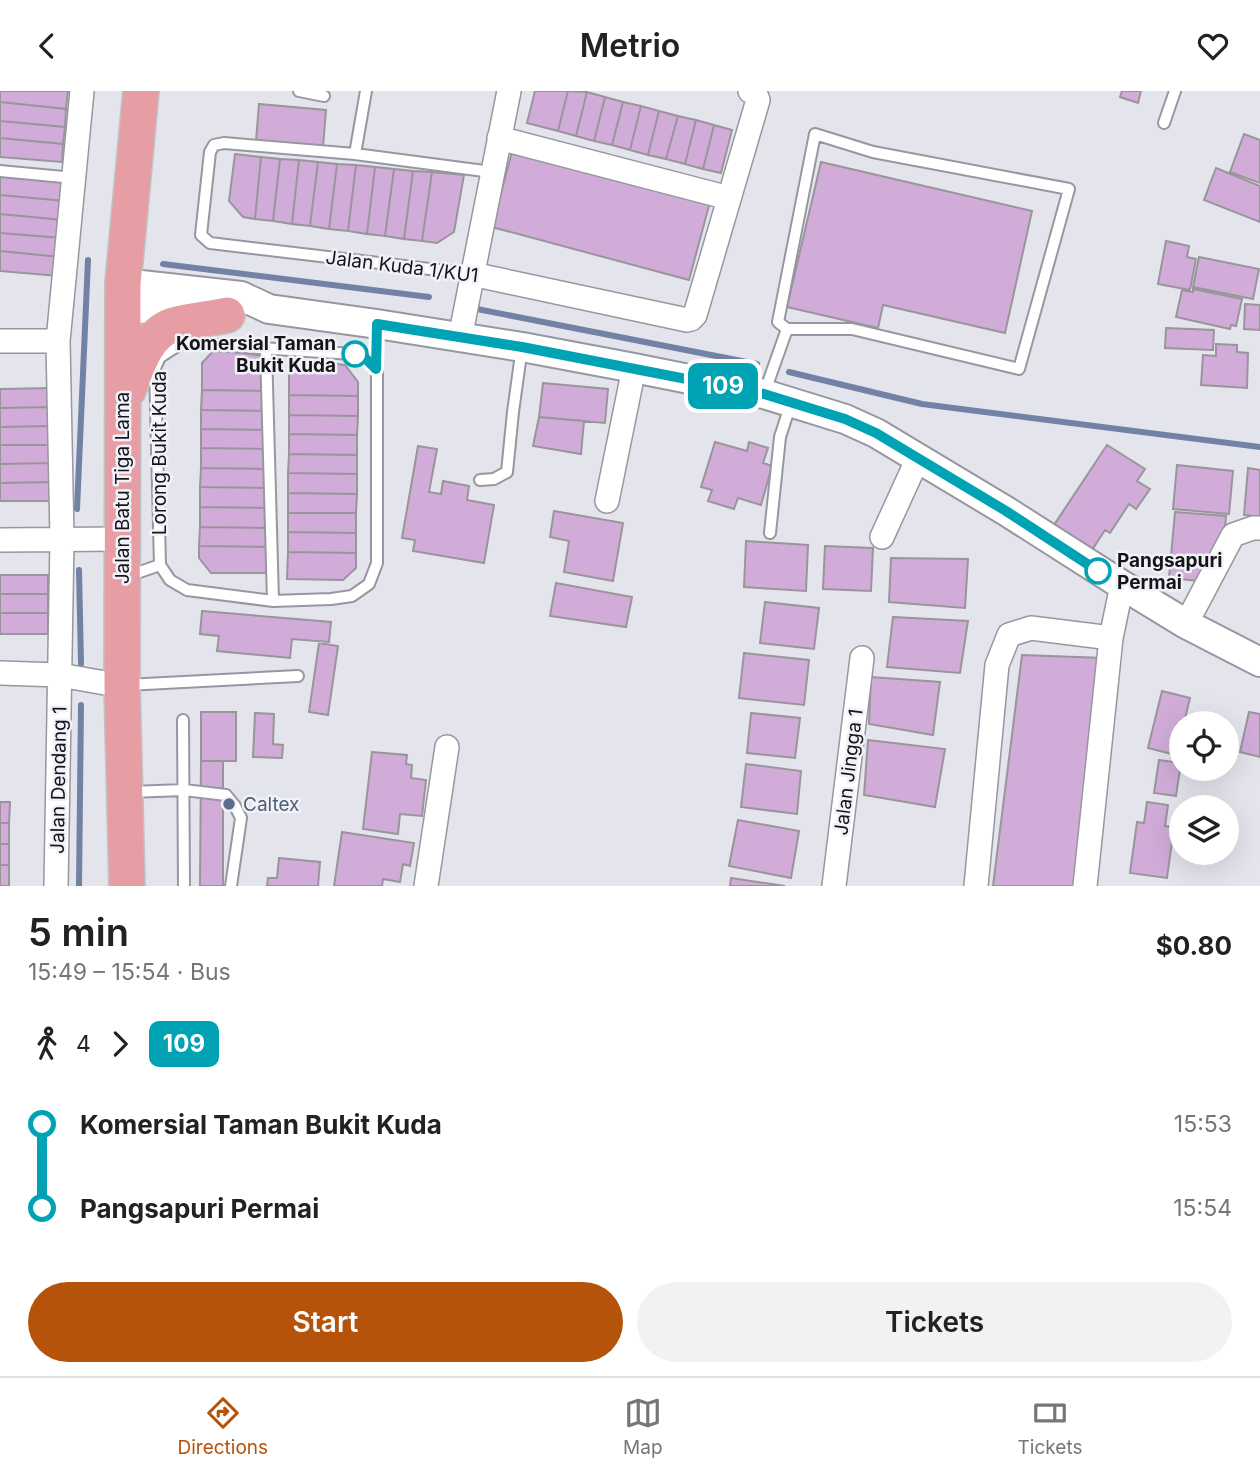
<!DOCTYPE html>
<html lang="en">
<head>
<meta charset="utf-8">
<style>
	:root { --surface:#fff; --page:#f2f2f2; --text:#222; --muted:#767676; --line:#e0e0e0; --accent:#b45309 }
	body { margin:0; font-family:Inter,sans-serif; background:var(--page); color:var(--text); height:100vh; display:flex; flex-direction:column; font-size:26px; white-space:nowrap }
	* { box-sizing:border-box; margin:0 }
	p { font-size:23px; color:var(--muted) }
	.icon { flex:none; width:38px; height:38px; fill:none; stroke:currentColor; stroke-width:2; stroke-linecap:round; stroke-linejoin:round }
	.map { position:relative; height:795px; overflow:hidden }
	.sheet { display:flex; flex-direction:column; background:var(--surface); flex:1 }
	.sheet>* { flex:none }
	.badge { padding:0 14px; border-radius:10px; font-size:24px; line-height:46px }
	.fabs { position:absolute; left:1169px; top:620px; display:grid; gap:14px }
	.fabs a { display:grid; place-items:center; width:70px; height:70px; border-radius:50%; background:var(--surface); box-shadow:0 7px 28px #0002; font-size:35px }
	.map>.badge { position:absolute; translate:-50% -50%; box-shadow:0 0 0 4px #fff }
	.legs { display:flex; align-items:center; gap:10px; height:77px; padding:0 28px; font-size:23px }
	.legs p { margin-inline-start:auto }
	.head { display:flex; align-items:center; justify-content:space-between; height:119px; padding:0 28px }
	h1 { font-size:38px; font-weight:600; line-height:52px }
	.action { display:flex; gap:14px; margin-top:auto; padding:14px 28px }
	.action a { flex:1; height:80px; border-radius:42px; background:var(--accent); color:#fff; font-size:28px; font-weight:600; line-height:80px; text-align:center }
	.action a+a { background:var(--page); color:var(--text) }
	ul { padding:0 28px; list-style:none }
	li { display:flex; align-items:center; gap:24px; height:84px; font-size:26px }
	li i { display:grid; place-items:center; width:10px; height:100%; margin:0 9px; background:currentColor }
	li i::after { content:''; width:18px; height:18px; margin:-9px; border:5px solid; border-radius:50%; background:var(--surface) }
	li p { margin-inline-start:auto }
	li:first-child i { background:linear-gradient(#0000 50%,currentColor 0) }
	li:last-child i { background:linear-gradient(currentColor 50%,#0000 0) }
	header { display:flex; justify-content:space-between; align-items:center; height:91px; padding:0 28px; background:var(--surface); font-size:32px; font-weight:600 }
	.tab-bar { display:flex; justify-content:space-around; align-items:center; height:98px; border-top:2px solid var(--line); background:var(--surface); font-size:19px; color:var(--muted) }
	.tab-bar a { display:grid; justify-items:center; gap:4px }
	.tab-bar .current { color:var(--accent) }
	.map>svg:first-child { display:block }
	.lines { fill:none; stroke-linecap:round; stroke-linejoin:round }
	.stream { stroke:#7182a4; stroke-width:6 }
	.building { fill:#d1acd9; stroke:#9a949b; stroke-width:2 }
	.service-casing { stroke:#96979f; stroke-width:14 }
	.minor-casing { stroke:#96979f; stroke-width:26 }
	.tertiary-casing { stroke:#96979f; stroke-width:32 }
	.primary-casing { stroke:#c2c2c3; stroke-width:38 }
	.service { stroke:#fff; stroke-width:10 }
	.minor { stroke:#fff; stroke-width:23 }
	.tertiary { stroke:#fff; stroke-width:28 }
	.primary { stroke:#e69ea4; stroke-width:35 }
	.line-1-casing { stroke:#fff; stroke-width:16 }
	.line-1 { stroke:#00a3b4; stroke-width:10 }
	.stop-1-dot { fill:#fff; stroke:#00a3b4; stroke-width:3.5 }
	.service-dot { fill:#5c6f8a; stroke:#f1f1fa; stroke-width:2.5 }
	.labels { text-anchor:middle; stroke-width:5; stroke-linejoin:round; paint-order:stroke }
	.street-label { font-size:19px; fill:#151518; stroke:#f1f1fa }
	.stop-label { font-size:19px; font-weight:bold; fill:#151518; stroke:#f1f1fa; text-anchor:end }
	.service-label { font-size:19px; fill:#4e5e75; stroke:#f1f1fa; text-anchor:start }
</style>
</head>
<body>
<header><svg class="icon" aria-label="back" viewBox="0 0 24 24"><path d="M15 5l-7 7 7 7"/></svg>Metrio<svg class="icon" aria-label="heart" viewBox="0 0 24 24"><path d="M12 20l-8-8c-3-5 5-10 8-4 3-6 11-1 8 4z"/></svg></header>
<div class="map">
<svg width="1260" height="795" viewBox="0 0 1260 795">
	<rect width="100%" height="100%" fill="#e4e4ed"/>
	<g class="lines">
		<path class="stream" d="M163,173L429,206
			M472,217L757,273
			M789,281L922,313L1260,356
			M77,418L88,169
			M79,479L81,573
			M79,795L81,614"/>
	</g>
	<path class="building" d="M0,0H68L66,18L0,11Z
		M535,0H568L558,40L527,32Z
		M568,0L587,1L576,45L558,40Z
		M1122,0H1141L1138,12L1120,6Z
		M587,1L605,6L594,50L576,45Z
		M605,6L623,11L612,54L594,50Z
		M0,11L66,18L65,36L0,30Z
		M623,11L641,15L630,59L612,54Z
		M259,13L326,19L323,56L256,50Z
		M641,15L659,20L648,64L630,59Z
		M659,20L678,25L666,68L648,64Z
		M678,25L696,29L685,73L666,68Z
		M696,29L714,34L703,78L685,73Z
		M0,30L65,36L63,53L0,47Z
		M714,34L732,39L721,82L703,78Z
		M1244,43L1260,49V92L1230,81Z
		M0,47L63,53L62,71L0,66Z
		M513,57L710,111L689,189L492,136Z
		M235,63L261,66L255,128L243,126L229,110Z
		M261,66L280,68L273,130L255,128Z
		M280,68L299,69L292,133L273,130Z
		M299,69L318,71L310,135L292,133Z
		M318,71L337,73L329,138L310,135Z
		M821,71L1032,120L1005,242L883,214L878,237L787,216Z
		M337,73L356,74L348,140L329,138Z
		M356,74L375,76L367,143L348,140Z
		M375,76L394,78L385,145L367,143Z
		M1216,77L1260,95V131L1204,109Z
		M394,78L413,80L404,148L385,145Z
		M413,80L432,81L422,150L404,148Z
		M432,81L464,84L454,141L437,152L422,150Z
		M0,85L66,91L65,110L0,104Z
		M0,104L65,110L63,129L0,123Z
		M0,123L63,129L62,147L0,142Z
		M0,142L62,147L60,166L0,160Z
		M1166,150L1189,155L1187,166L1196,168L1190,199L1158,193Z
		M0,160L60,166L58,185L0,180Z
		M1199,166L1259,178L1253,208L1193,196Z
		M1193,198L1242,208L1236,235L1231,234L1230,238L1176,226L1182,199L1193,201Z
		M1245,213L1260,214V239L1244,238Z
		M1166,237L1214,239L1213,259L1165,257Z
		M1216,253L1237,254V261L1248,262L1247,297L1201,294L1203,264L1216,265Z
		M215,258L270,266L269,300L202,299V272Z
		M289,267L345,274L358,291V305L289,304Z
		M543,292L608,298L605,332L539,326Z
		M51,297V316L0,317V298Z
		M202,299L269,300V320L201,319Z
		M289,304L358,305V325L289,324Z
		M51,316V335L0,336V317Z
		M201,319L269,320L268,339L201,338Z
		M289,324L358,325L357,344L289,343Z
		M539,326L584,330L581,363L533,355Z
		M51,335V354H0V336Z
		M201,338L268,339V358L201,357Z
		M289,343L357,344V364L289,363Z
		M715,351L747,360L749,351L768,357L763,372L772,375L761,414L738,407L734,418L708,410L712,399L701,396Z
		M0,354H51V372L0,373Z
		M1107,354L1145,378L1137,390L1150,398L1136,418L1129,413L1110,442L1105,439L1092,459L1054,434Z
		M418,355L437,358L429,401L441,403L443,390L469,395L467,409L494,414L484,472L413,460L415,449L402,447Z
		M201,357L268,358V378L201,377Z
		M289,363L357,364V383L288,382Z
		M51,372L52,391L0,392V373Z
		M1177,374L1233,380L1229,423L1173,418Z
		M201,377L268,378L267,397L200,396Z
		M1248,377L1260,379V426L1244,424Z
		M288,382L357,383V403L288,402Z
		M52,391V410H0V392Z
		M200,396L267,397V417L200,416Z
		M288,402L357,403L356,422H288Z
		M200,416L267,417V437L200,436Z
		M554,420L623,432L613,490L564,481L569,450L550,446Z
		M1175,421L1226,425L1220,492L1169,487Z
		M288,422H356V442L288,441Z
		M200,436L267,437V456L199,455Z
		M288,441L356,442V462L288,461Z
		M746,450L808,454L806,500L744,496Z
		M199,455L267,456L266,482H211L199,467Z
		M825,455L873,457L871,500L823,498Z
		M288,461L356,462V477L343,489L287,488Z
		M891,467L968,468L965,517L889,511Z
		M0,484H48V503H0Z
		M556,492L632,506L626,536L550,525Z
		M0,503H48V522H0Z
		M765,511L819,517L814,558L760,552Z
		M202,520L331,531L329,551L292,548L290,567L217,560L219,545L200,543Z
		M0,522H48V543H0Z
		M893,526L968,530L960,582L887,576Z
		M319,552L338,555L328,624L309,621Z
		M744,562L809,569L804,614L739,607Z
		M1022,564L1104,567L1075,795H993Z
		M871,586L940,591L933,644L869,633Z
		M1162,600L1190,607L1184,632H1181V641L1176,664L1148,657Z
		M201,621H236V670H201Z
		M1249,621L1260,623V666L1240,661Z
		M255,622L274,623L273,653L283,654L282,667L253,666Z
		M751,622L800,627L795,667L747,662Z
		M868,649L945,658L935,716L864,704Z
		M372,661L407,664L406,673L412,674L411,687L426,689L422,725L400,723L398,743L363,738Z
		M1159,669L1181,672L1176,705L1154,702Z
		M201,670H223V795H200Z
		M746,673L801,680L797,723L741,716Z
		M0,711H10L9,732H0Z
		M1147,711L1168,714L1165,735L1174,736L1167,787L1130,782L1137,731L1144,732Z
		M738,729L799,740L791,787L729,775Z
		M0,732H9V753H0Z
		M342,741L414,752L410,775L403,773L400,791L383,788L382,795H334Z
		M0,753H9V774H0Z
		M279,767L320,771L318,795H267L268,787H277Z
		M0,774H9V795H0Z
		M731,787L785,795H730Z"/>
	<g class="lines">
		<g class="service-casing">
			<path id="service" d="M299,0L324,5
				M1164,32L1175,0
				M355,63L366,0
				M0,80L74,87
				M472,183L210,152L201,144L210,61L214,54L224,52L355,63L492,81
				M266,258L273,510
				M376,278L363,266L353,263L182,252L160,266L155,277L160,474L170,489L187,499L273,510L331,508L352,505L369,493L377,472V233
				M764,303L787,238H852L1019,278L1069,98L873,61L815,43L778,231L787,238
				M480,389L494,388L507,381L513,321L522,256
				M770,442L780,346L791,312
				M128,485L160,474
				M126,594L298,585
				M183,629L184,795
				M130,701L184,699L226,704L235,715L241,727L231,795"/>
		</g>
		<g class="minor-casing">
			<path id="minor" d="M499,47L729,107
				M472,183L687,229L691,228L695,224L758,9L755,1L750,0
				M460,247L509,0
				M0,250H58
				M607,410L634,277
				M882,446L918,367
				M0,449L122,448
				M1186,533L1233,444L1253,437H1260
				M0,582L60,584L122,595
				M56,795L62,448L58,250L82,0
				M426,795L447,656
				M834,795L862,567
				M976,795L997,574L1009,544L1031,537L1111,547
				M1085,795L1111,547L1122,494"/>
		</g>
		<g class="tertiary-casing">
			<path id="tertiary" d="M123,192L241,205L269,218L377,233L522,256L634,277L764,303L845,328L876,342L1006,420L1122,494L1186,533L1260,571
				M123,216L200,222"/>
		</g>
		<g class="primary-casing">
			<path id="primary" d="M128,299C137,276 146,243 173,234C190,229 209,228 227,224
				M127,795L122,595L123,192L141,0"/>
		</g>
		<use href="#service" class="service"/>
		<use href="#minor" class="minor"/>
		<use href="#tertiary" class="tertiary"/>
		<use href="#primary" class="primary"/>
	</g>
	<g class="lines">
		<g class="line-1-casing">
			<path id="line-1" d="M355,263L363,265L376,278L377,233L522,256L764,303L845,328L876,342L1006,420L1098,480"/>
		</g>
		<use href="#line-1" class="line-1"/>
	</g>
	<g class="stop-1-dot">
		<circle cx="355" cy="263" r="12"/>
		<circle cx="1098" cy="480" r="12"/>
	</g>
	<circle class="service-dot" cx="229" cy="713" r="7"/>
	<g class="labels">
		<g class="street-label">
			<text transform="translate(402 175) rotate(7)" y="7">Jalan Kuda 1/KU1</text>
			<text transform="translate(159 362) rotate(-90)" y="7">Lorong Bukit Kuda</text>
			<text transform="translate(122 397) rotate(-90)" y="7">Jalan Batu Tiga Lama</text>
			<text transform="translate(848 681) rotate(-83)" y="7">Jalan Jingga 1</text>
			<text transform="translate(58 689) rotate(-89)" y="7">Jalan Dendang 1</text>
		</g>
		<g class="stop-label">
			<text x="336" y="259">Komersial Taman<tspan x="336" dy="22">Bukit Kuda</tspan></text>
			<text x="1117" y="476" text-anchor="start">Pangsapuri<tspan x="1117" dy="22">Permai</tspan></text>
		</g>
		<g class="service-label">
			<text x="243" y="720">Caltex</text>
		</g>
	</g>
</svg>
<div class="fabs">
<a><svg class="icon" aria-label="locate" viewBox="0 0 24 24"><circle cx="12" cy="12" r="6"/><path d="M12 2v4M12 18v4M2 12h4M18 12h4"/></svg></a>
<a><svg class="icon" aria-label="layers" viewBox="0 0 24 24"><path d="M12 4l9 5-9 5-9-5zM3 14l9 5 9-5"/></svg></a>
</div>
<b class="badge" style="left:723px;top:295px;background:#00a3b4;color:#fff">109</b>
</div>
<section class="sheet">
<div class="head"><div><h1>5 min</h1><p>15:49 – 15:54 · Bus</p></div><b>$0.80</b></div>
<div class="legs"><svg class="icon" aria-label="walk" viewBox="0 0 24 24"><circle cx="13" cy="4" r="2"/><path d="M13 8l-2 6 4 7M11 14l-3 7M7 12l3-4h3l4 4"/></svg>4<svg class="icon" aria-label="forward" viewBox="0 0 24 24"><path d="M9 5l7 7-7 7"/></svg><b class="badge" style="background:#00a3b4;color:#fff">109</b></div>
<ul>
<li><i style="color:#00a3b4"></i><b>Komersial Taman Bukit Kuda</b><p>15:53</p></li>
<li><i style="color:#00a3b4"></i><b>Pangsapuri Permai</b><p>15:54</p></li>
</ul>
<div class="action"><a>Start</a><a>Tickets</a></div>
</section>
<nav class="tab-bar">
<a class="current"><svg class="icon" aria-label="directions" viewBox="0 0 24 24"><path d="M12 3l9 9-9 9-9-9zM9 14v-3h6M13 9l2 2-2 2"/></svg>Directions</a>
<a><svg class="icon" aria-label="map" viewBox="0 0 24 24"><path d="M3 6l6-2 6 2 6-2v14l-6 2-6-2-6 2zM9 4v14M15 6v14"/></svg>Map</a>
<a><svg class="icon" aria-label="tickets" viewBox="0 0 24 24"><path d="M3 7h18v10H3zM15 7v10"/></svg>Tickets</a>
</nav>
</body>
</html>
